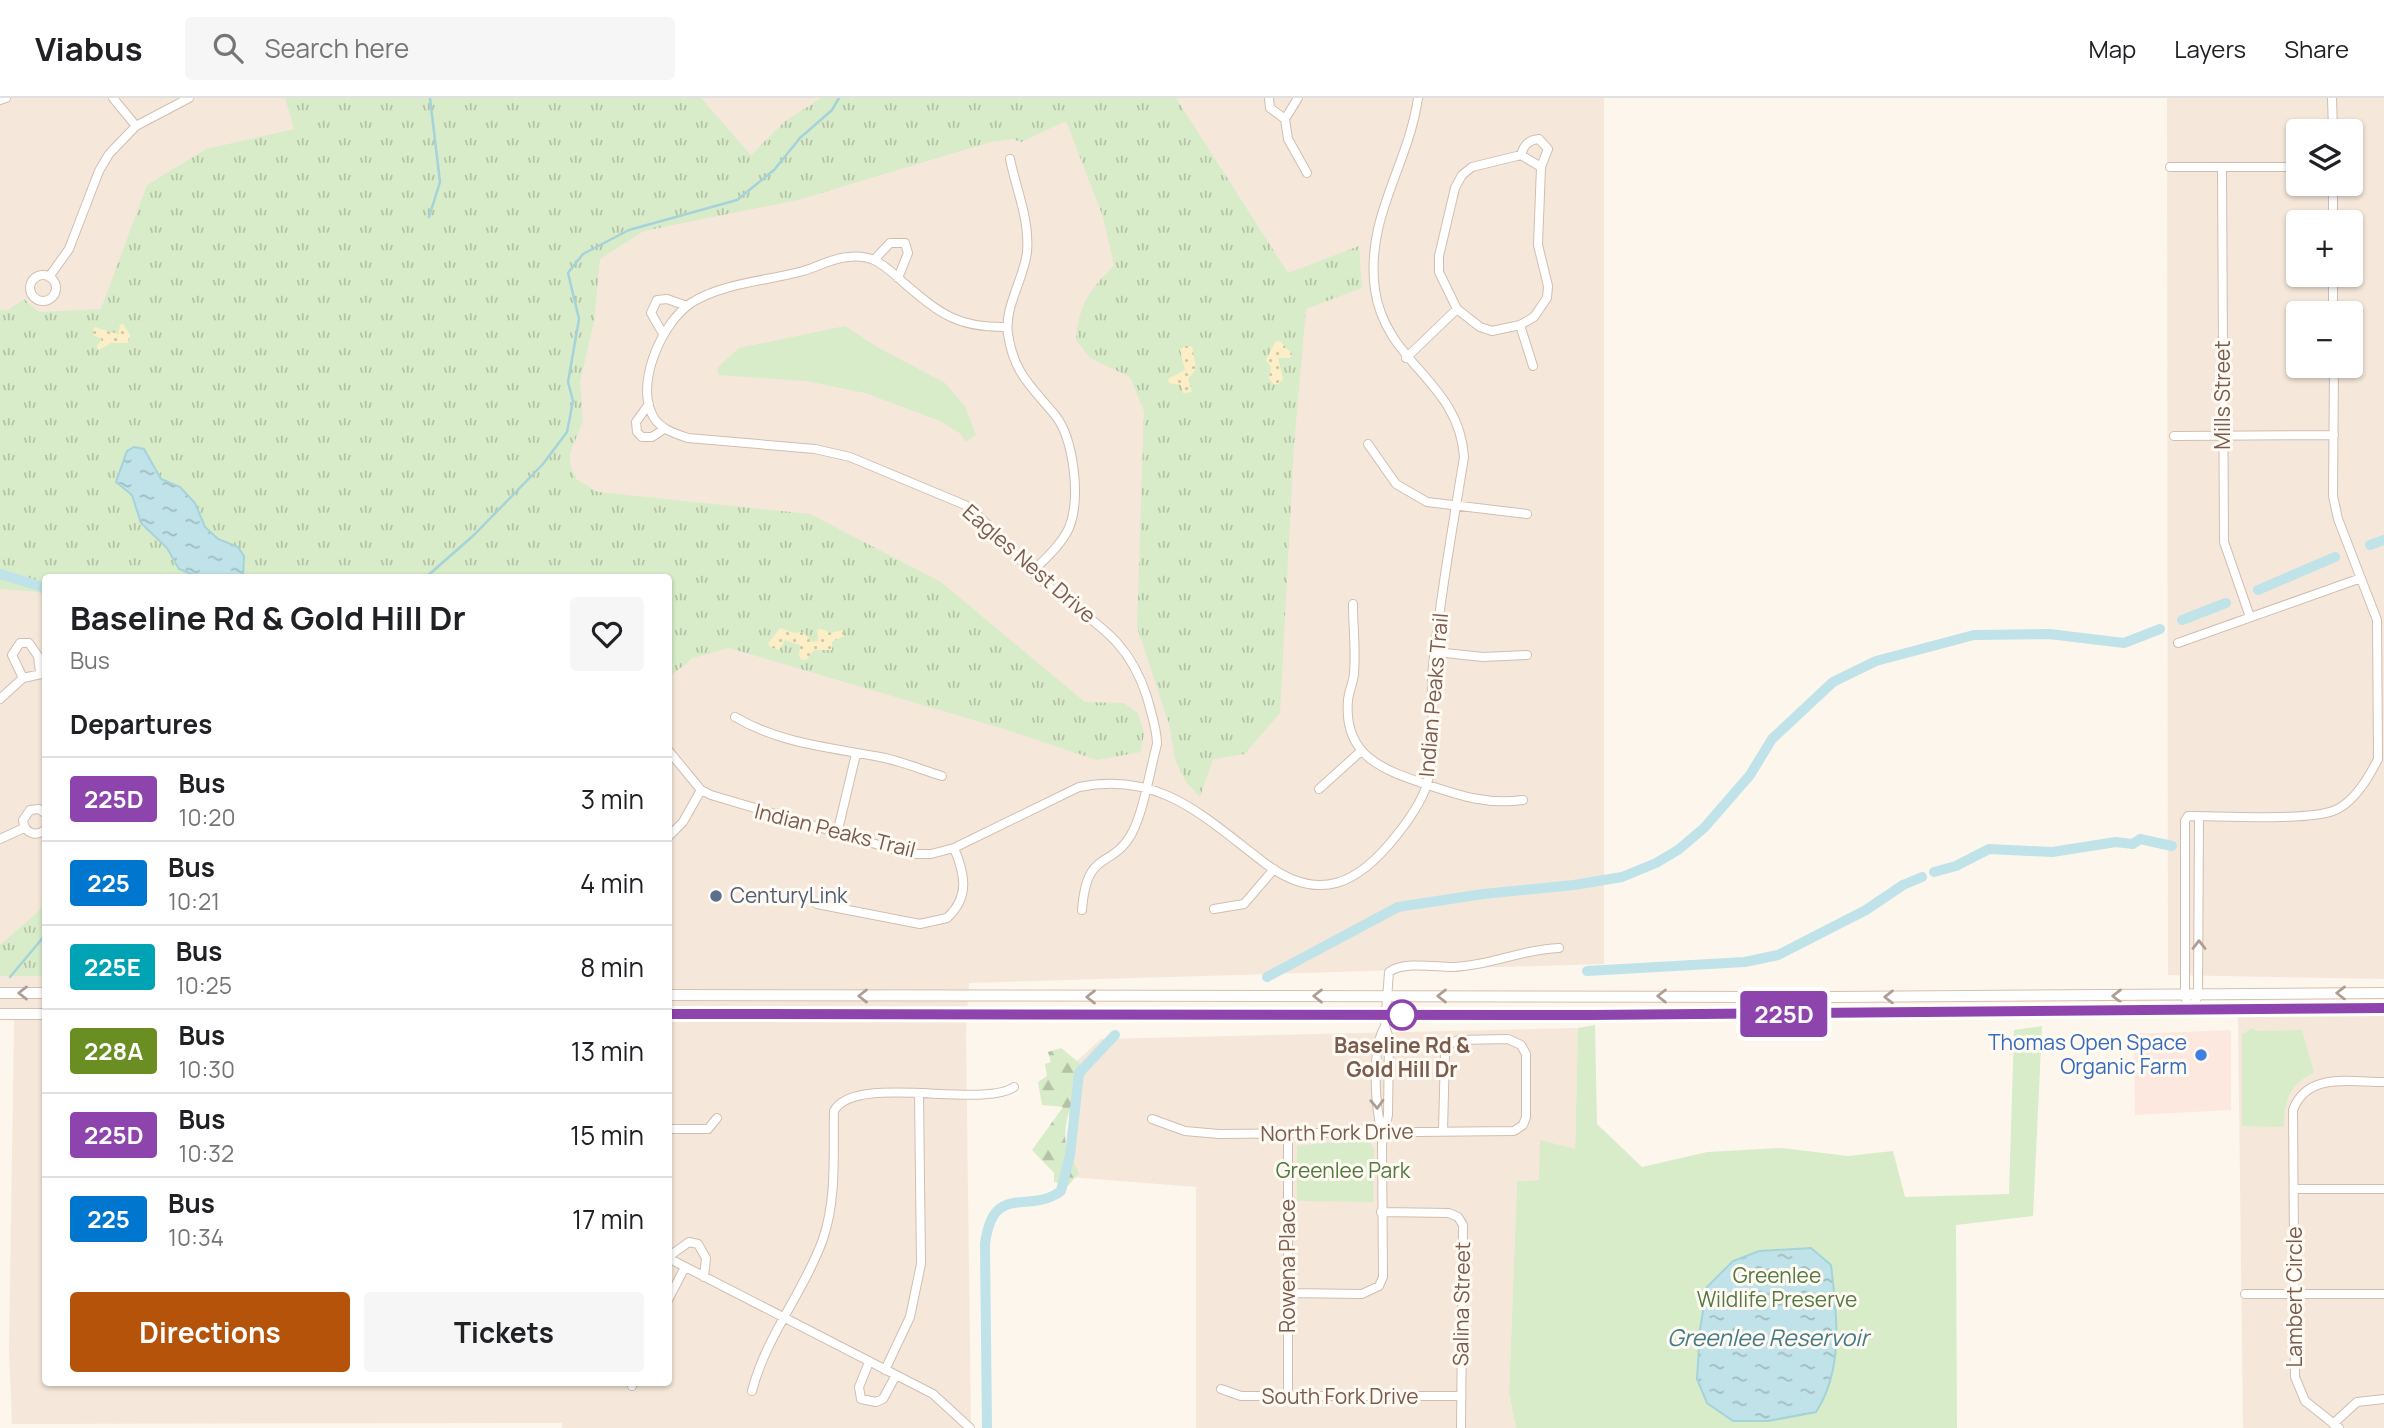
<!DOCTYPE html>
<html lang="en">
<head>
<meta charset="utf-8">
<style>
	:root { --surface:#fff; --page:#f6f6f6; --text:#202124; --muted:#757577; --line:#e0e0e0; --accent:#b45309 }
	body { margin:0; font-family:Manrope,sans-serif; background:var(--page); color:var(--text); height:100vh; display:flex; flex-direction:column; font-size:26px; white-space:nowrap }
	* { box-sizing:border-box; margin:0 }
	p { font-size:23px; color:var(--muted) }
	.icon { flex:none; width:38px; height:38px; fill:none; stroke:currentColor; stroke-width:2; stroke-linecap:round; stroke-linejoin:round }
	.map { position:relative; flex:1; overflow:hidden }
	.details { position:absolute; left:42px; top:476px; width:630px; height:812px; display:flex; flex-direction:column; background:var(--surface); border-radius:7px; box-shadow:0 2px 5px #0004 }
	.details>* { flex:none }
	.badge { padding:0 14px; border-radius:5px; font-size:24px; line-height:46px }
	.tools { position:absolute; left:2286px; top:21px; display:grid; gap:14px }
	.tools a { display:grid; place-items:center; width:77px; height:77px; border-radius:7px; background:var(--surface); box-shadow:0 2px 5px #0004; font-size:35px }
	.map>.badge { position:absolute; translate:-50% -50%; box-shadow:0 0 0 4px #fff }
	h2 { padding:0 28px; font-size:26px; line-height:63px }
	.round { display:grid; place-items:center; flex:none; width:74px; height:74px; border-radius:7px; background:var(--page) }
	.head { display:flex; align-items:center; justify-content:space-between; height:119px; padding:0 28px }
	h1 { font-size:33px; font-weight:700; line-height:52px }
	.cta { display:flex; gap:14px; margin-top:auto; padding:14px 28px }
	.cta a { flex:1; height:80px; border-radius:7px; background:var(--accent); color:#fff; font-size:28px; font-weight:700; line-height:80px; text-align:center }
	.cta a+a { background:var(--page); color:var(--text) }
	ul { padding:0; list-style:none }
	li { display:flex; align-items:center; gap:21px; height:84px; padding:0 28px; border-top:2px solid var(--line) }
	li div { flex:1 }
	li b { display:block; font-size:26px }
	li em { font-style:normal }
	li .badge { min-width:77px; font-weight:700; text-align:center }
	header { display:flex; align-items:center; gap:42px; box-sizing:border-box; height:98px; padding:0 35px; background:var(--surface); border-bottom:2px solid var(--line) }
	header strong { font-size:33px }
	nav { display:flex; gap:38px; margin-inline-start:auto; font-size:24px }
	.search { width:490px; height:63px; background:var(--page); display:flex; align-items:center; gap:18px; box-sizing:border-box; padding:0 24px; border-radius:7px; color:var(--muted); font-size:26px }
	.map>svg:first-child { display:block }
	.residential { fill:#f5e8da; fill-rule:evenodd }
	.commercial { fill:#fde8e0 }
	.grass { fill:url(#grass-tufts) }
	.forest { fill:url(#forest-firs) }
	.sand { fill:url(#sand-dots) }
	.park { fill:#d8ecc9 }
	.water { fill:url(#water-ripples); stroke:#a5d3da; stroke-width:2 }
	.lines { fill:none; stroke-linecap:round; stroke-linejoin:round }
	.stream { stroke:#a5d3da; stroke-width:2.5 }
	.canal { stroke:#bfe3e8; stroke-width:10 }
	.minor-casing { stroke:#d1beb0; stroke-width:10 }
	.secondary-casing { stroke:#d6c0b0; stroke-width:12 }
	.minor { stroke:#fff; stroke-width:8 }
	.secondary { stroke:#fff; stroke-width:10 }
	.oneway { stroke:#af9d94 }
	.line-casing { stroke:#fff; stroke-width:16 }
	.line { stroke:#8e44ad; stroke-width:10 }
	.service-dot { fill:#5c6f8a; stroke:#fffaf3; stroke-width:2.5 }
	.stop-dot { fill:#fff; stroke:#8e44ad; stroke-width:3.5 }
	.shop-dot { fill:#3f7fe0; stroke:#fffaf3; stroke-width:2.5 }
	.labels { text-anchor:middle; stroke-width:6; stroke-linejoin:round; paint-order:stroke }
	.street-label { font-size:21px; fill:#7a5c4d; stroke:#fffaf3 }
	.service-label { font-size:21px; fill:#4e5e75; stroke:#fffaf3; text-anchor:start }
	.shop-label { font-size:21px; fill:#366cbe; stroke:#fffaf3; text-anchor:end }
	.stop-label { font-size:21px; font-weight:bold; fill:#7a5c4d; stroke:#fffaf3 }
	.park-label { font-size:21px; fill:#537a41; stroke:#fffaf3 }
	.water-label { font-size:23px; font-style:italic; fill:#437c86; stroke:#fffaf3 }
</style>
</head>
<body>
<header>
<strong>Viabus</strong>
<div class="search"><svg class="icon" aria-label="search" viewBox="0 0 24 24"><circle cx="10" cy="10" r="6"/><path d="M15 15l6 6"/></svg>Search here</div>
<nav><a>Map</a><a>Layers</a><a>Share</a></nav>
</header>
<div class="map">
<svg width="2384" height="1330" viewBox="0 0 2384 1330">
	<defs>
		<pattern id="grass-tufts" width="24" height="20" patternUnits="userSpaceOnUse" patternTransform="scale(1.75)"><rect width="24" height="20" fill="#d8ecc9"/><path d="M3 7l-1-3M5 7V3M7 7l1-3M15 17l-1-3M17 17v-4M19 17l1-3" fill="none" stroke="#b4c2a5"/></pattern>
		<pattern id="forest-firs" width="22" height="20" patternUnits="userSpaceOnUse" patternTransform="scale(1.75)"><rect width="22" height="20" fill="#d8ecc9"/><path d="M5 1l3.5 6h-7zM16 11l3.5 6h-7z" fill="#b4c2a5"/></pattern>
		<pattern id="sand-dots" width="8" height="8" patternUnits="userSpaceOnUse" patternTransform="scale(1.75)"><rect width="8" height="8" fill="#fcefc7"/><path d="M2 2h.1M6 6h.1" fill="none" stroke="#d1c5a4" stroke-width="1.8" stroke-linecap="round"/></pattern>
		<pattern id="water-ripples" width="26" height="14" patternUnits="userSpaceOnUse" patternTransform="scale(1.75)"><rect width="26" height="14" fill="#bfe3e8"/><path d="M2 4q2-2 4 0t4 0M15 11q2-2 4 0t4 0" fill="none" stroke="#a0bbbe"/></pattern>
	</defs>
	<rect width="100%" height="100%" fill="#fdf6ec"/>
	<path class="residential" d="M0,0H1604V866L969,885L966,934L971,1330H562V1325L12,1326L9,1252L14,922H0ZM46,480H668V1284H46Z
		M2167,0H2384V881L2168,877ZM2298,33H2350V86H2298ZM2298,124H2350V177H2298ZM2298,215H2350V268H2298Z
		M2384,916V1330H2243L2238,918Z
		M1578,930L1575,1052L1539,1082L1517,1083L1509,1295L1516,1330H1196V1089L1069,1079V970L1101,941Z"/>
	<path class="commercial" d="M2231,932V1012L2135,1017L2134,936Z"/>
	<path class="grass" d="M285,0H701L751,57L784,24L821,0H1176L1288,175L1359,148L1362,190L1306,211L1294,347L1280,615L1245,656L1213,661L1200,699L1186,684L1175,662L1169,626L1137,529L1144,313L1130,279L1090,260L1076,242C1079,205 1089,194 1114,167L1103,119L1066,23L1021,44L1013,41L991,44L798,102L644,133L600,161L594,224L580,284L583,323L570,355V366L576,381L598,394L810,416L941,484L1085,604L1124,605L1138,615L1144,635L1141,654L1097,662L1004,631L729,550L693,560L669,579L668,480H46L45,499L38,494L0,491V212H8L24,201L39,214L101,211L147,87L206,51L294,31Z
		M45,800V878H0V847L39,813Z"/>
	<path class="forest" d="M1061,950L1088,972C1076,992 1060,1026 1067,1051C1069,1059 1076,1067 1079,1075L1068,1088L1054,1084V1075L1032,1052L1063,1009L1042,1007L1038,984L1047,978L1045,966L1051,964L1048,954Z"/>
	<path class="sand" d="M123,226L130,237L128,245H111L98,252L97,248L102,241L93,237L94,229L118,236L120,227Z
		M1280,243L1292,256L1290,260H1278L1283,281L1279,286H1273L1269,280L1271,269L1266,262L1275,244Z
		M1185,248H1192L1196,271L1188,281L1192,294L1183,295L1181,287L1169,285L1168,281L1185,272L1180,252Z
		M780,530L794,535L803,534L812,544L818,543L817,532L821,531L831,535L843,532L844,538L832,544V552H814L807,561L802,562L799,558L800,547L785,542L779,552L770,549L768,546Z"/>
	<path class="park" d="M845,228L879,250L945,285L965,308L976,337L965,344L961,336L940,323L865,295L806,283L718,277V269L739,250Z
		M1595,927L1597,1026L1642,1069L1707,1054L1782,1050L1848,1058L1893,1053L1905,1099L2009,1096L2014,932L2042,928L2033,1118L1956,1127L1957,1330H1516L1509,1295L1517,1083L1539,1082L1540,1042L1575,1051L1578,930Z
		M2253,930L2256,933L2302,932L2314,975C2289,985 2284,1004 2284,1029L2242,1028V936Z
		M1361,1041L1369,1042L1374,1052L1373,1104L1297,1103V1048Z"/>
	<path class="water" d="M134,349L144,351L161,381L180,389L195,405L205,429L218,441L238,449L244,458L243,479H199L179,471L167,450L141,425L132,397L116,384L127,353Z
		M1811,1150L1831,1167C1837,1216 1844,1271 1816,1314L1768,1323H1733L1707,1305L1697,1281L1700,1231L1707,1189L1733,1163L1759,1153Z"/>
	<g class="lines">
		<path class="stream" d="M429,119L440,84L430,0
			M425,480L474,437L543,366L567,334L573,303L568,284L579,221L568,175L583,156L629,132L737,102L774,72L800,40L832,12L839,0
			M10,879L46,836"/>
		<path class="canal" d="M2370,447L2384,442
			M0,476L46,490
			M2258,492L2335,459
			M2182,522L2226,505
			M1934,774L1956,768L1989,751L2052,754L2116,744L2133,746L2140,741L2172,748
			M1587,873L1745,864L1778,857L1866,812L1903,787L1922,779
			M1267,879L1398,809L1483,796L1574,787L1622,779L1656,765L1678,752L1704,730L1750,677L1772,641L1833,584L1876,563L1974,537L2049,536L2124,545L2160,531
			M987,1330L985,1146C993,1083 1029,1117 1061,1093L1070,1057L1079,975L1115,937"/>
		<g class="minor-casing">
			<path id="minor" d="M113,0L136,28
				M1269,0L1270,10L1285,21
				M1298,0L1285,21L1288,41L1307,75
				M2332,0L2333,33
				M0,2L6,0
				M1521,57L1541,69L1538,147L1548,188L1547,200L1534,219L1520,227L1492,233L1480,229L1457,211L1439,174V158L1455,90L1462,77L1472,69Z
				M1521,57C1524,47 1528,42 1539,41L1548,51L1541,69
				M1010,61C1016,91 1030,122 1027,154C1024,181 1004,209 1008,236C1014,276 1031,288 1055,317C1074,341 1081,401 1069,430C1061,447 1045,461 1032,474
				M2170,69H2298
				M2222,70L2224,444L2250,519
				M2333,86V124
				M874,162L890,145H905L908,155L898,180
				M2333,177V215
				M30 190a13 13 0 1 1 26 0a13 13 0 1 1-26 0Z
				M49,179L69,151L99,73L109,56L136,28L189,0
				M1520,227L1533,268
				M1007,229C958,230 940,216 904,185C895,177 885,167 874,162C867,159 856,158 848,159C832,160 818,169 803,173C767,183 722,185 691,205C663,224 637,281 651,314C657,330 673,335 688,340L815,351L850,359L965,407C991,426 1010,453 1033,475C1082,521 1125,530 1147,599C1151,615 1157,630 1157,646C1150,672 1144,712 1132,735C1111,773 1087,749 1082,812
				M662,234L651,215L657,202L667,201L687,208
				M1406,260L1457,211
				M649,306L636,324L637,334L642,339H652L664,331
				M2174,338L2334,337
				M1368,346L1396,386L1427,404L1527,416
				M1353,506C1353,529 1356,553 1354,576C1353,585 1349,593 1348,602C1343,659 1384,672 1428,687C1461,698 1488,707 1523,702
				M2178,545L2361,480
				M1436,554L1483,559L1527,557
				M23,580L12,557L20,545H29L38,558L40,574
				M0,601L23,580L46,575
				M735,619C781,646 829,649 880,659C901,663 922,672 942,678
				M668,652L701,692L711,697L909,756H931L954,750L1079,689C1161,672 1206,721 1266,766C1320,806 1359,785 1396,738C1408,723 1420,707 1426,689C1440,649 1428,608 1433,568C1440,498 1453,428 1464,359C1459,283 1386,266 1375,192C1365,119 1408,69 1418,0
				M1319,691L1360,654
				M46,716L39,711L30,712L23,722C24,735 36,740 46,731
				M837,736L856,656
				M668,739L683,724L701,692
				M0,741L24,730
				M817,806L920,826L947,820C970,799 965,776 954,750
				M1214,811L1244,806L1274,771
				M2190,913L2185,898V723L2188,718C2221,718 2305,723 2333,713C2353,706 2369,679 2378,661L2377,522L2338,421L2333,398L2334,268
				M2190,913L2198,898L2199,718
				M1152,1021L1185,1033L1219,1036L1514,1033L1523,1027L1526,1019V956L1521,947L1508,941L1458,942L1451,945L1445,954L1443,1033
				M668,1031H708L717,1020
				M1382,1035C1375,1008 1371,951 1385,928
				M1288,1037V1299
				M2294,1091H2384
				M1381,1114L1449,1115L1458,1119L1463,1127L1461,1330
				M668,1159L689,1144L698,1146L706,1160L704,1179
				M668,1160L933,1296L970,1330
				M1289,1195L1362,1196L1379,1188L1383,1179L1382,1046L1388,1017L1389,941L1385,928L1389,874C1405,863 1434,869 1453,869C1489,868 1523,851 1559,850
				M2245,1196H2384
				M668,1202L685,1169
				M869,1264L859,1289L861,1301L876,1304L883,1301L896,1277
				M885,1272L910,1219L921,1166L919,995
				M632,1288L633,1284
				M1221,1291L1241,1298H1460
				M752,1293C766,1238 804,1194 823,1141C837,1100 833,1055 834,1013C854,975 983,1011 1014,989
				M2333,1326L2357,1304L2384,1301
				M2339,1330L2305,1303L2295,1279L2293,1012C2307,974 2350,984 2384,984"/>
		</g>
		<g class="secondary-casing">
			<path id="secondary" d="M0,895H46
				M668,897L1834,899L2384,895
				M0,916H46
				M668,916L1590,917L2384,910"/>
		</g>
		<use href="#minor" class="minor"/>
		<use href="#secondary" class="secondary"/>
	</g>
	<defs><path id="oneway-chevron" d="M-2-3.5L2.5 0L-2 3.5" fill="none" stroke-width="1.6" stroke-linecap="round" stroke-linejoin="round" transform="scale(1.75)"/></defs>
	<g class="oneway">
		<use href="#oneway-chevron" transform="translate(2199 847) rotate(-90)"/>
		<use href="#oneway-chevron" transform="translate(23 895) rotate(-180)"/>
		<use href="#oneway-chevron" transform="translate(2341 895) rotate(180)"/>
		<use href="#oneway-chevron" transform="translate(863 898) rotate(-180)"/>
		<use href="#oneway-chevron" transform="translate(1318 898) rotate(180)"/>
		<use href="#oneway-chevron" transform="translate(1442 898) rotate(180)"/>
		<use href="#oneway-chevron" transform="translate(1662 898) rotate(-180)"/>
		<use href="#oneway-chevron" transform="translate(2117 898) rotate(-180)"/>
		<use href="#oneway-chevron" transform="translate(1091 899) rotate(180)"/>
		<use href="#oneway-chevron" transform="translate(1889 899) rotate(180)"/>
		<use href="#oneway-chevron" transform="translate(1377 1006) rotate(88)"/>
	</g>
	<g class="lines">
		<g class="line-casing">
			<path id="line" d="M668,916L1590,917L2384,910"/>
		</g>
		<use href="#line" class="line"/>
	</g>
	<circle class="service-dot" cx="716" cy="798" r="7"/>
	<circle class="stop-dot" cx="1402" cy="917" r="14"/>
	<circle class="shop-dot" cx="2201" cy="957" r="7"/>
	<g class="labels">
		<g class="street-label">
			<text transform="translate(2223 297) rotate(-90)" y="7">Mills Street</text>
			<text transform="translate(1029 466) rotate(41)" y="7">Eagles Nest Drive</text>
			<text transform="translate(1434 597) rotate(-85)" y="7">Indian Peaks Trail</text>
			<text transform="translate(835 733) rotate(14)" y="7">Indian Peaks Trail</text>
			<text transform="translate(1337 1035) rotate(-1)" y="7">North Fork Drive</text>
			<text transform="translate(1288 1168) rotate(-90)" y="7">Rowena Place</text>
			<text transform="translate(2295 1199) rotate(-90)" y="7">Lambert Circle</text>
			<text transform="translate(1462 1206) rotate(-89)" y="7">Salina Street</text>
			<text x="1340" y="1306">South Fork Drive</text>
		</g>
		<g class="service-label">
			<text x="730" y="805">CenturyLink</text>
		</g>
		<g class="shop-label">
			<text x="2187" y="952">Thomas Open Space<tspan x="2187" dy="24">Organic Farm</tspan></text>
		</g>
		<g class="stop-label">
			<text x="1402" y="955">Baseline Rd &amp;<tspan x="1402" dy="24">Gold Hill Dr</tspan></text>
		</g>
		<g class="park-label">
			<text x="1343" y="1080">Greenlee Park</text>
			<text x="1777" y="1185">Greenlee<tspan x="1777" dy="24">Wildlife Preserve</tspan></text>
		</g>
		<g class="water-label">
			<text x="1768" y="1248">Greenlee Reservoir</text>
		</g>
	</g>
</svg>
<div class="tools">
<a><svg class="icon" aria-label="layers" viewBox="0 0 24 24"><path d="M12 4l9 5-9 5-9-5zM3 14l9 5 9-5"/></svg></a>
<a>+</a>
<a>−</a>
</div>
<b class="badge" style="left:1784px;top:916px;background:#8e44ad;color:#fff">225D</b>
<section class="details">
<div class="head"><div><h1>Baseline Rd &amp; Gold Hill Dr</h1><p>Bus</p></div><a class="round"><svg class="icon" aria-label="heart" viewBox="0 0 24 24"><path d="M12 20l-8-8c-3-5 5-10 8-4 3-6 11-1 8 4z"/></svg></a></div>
<h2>Departures</h2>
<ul>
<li><span class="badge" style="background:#8e44ad;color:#fff">225D</span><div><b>Bus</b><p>10:20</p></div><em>3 min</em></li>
<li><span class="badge" style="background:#0076ce;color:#fff">225</span><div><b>Bus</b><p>10:21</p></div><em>4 min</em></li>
<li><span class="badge" style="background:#00a3b4;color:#fff">225E</span><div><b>Bus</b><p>10:25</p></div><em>8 min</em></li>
<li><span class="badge" style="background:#6b8e23;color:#fff">228A</span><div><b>Bus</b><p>10:30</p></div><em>13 min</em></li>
<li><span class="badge" style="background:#8e44ad;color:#fff">225D</span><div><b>Bus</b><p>10:32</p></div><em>15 min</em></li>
<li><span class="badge" style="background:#0076ce;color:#fff">225</span><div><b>Bus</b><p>10:34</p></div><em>17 min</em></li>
</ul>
<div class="cta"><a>Directions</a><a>Tickets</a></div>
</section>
</div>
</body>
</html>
